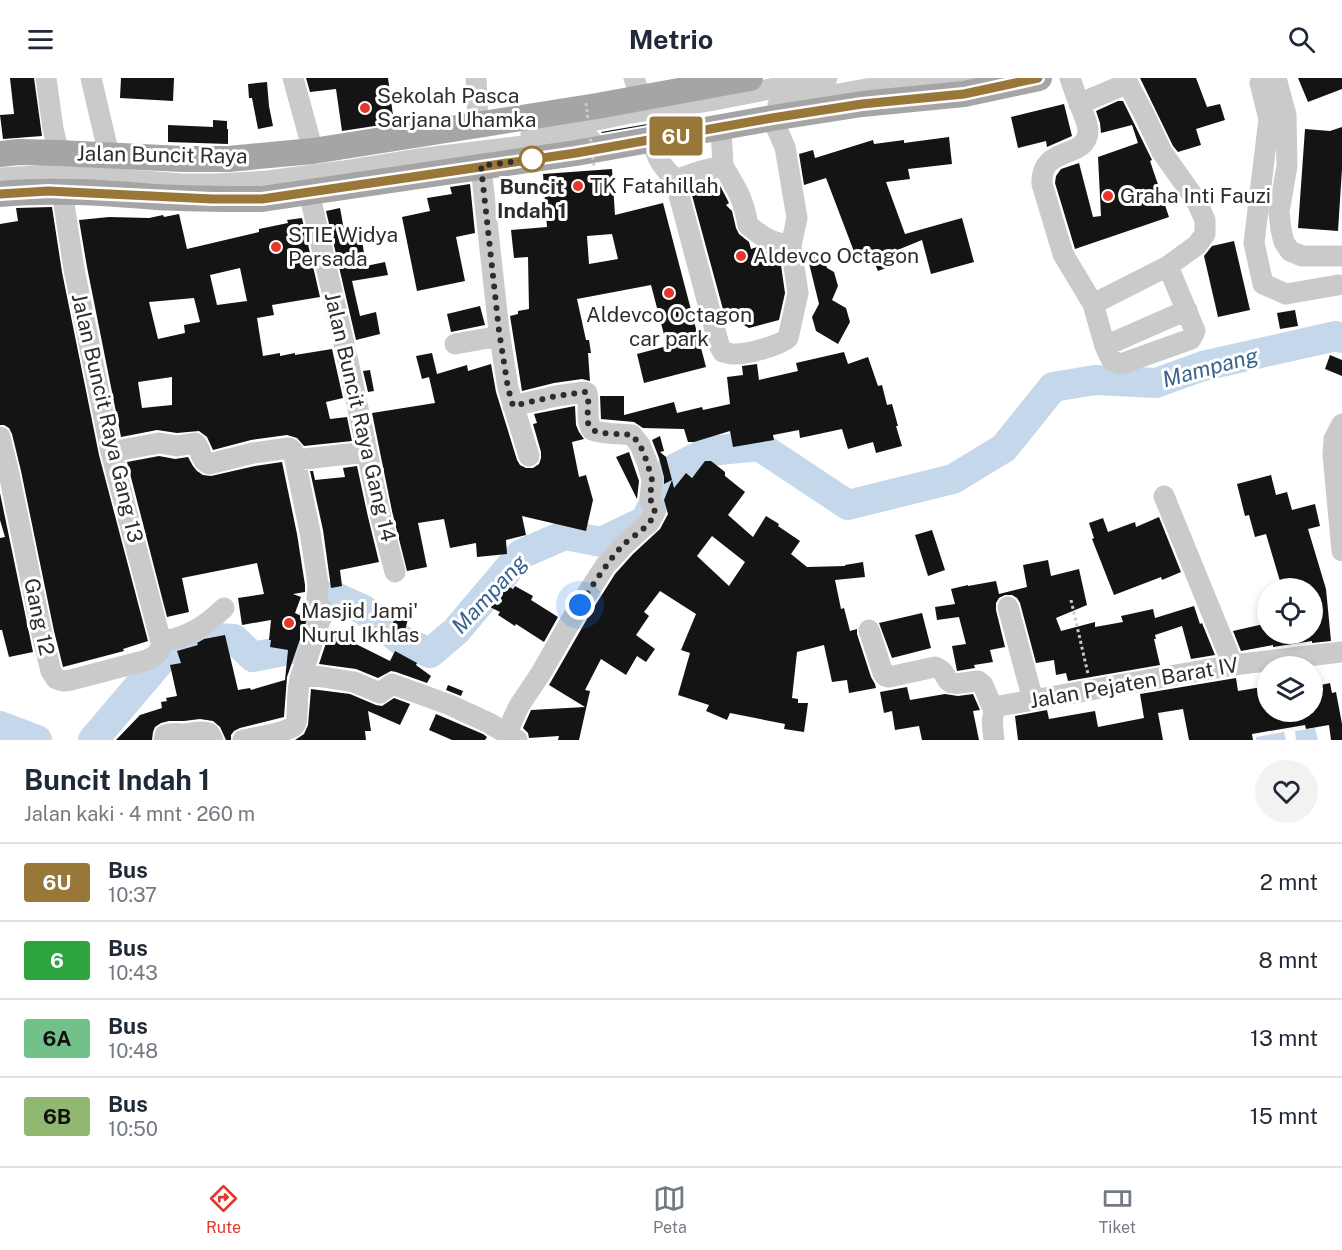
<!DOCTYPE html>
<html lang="id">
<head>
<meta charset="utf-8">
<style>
	:root { --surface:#fff; --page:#f2f2f3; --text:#1f2937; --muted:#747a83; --line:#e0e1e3; --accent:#e6372c }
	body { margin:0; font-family:"Public Sans",sans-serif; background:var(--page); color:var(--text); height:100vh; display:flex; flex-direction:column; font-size:22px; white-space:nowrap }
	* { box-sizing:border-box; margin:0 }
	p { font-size:20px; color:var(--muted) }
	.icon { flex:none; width:33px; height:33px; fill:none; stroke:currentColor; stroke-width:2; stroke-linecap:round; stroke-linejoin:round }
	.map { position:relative; height:662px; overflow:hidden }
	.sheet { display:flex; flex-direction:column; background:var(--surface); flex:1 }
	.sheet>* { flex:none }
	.badge { padding:0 12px; border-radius:4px; font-size:21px; line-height:39px }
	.controls { position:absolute; left:1257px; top:500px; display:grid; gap:12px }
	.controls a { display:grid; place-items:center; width:66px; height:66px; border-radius:50%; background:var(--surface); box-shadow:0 3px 9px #0003; font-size:30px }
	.you { position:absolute; width:30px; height:30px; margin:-15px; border:4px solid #fff; border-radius:50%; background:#1a73e8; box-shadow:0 0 0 9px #1a73e833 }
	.map>.badge { position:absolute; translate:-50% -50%; box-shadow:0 0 0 3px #fff }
	.round { display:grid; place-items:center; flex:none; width:63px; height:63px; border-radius:32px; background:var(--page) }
	.head { display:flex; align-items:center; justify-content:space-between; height:102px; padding:0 24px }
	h1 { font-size:28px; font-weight:700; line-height:45px }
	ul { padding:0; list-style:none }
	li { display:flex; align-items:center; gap:18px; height:78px; padding:0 24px; border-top:2px solid var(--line) }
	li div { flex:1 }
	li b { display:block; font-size:22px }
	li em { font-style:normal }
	li .badge { min-width:66px; font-weight:700; text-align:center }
	header { display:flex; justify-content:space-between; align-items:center; height:78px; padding:0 24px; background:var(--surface); font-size:27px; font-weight:700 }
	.tab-bar { display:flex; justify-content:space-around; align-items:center; height:84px; border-top:2px solid var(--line); background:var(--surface); font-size:16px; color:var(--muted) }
	.tab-bar a { display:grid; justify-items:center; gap:3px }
	.tab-bar .on { color:var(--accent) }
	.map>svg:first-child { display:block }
	.water { fill:#c5d7eb }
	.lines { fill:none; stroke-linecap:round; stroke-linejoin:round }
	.river { stroke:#c5d7eb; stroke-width:30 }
	.building { fill:#141414; fill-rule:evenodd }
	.path { stroke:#cacaca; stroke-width:3; stroke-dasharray:3 3; stroke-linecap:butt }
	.minor { stroke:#cacaca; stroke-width:21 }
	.major { stroke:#a5a5a5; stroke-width:26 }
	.path-bridge { stroke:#cacaca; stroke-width:3; stroke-dasharray:3 3; stroke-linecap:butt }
	.line-casing { stroke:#fff; stroke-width:14 }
	.line { stroke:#987739; stroke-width:9 }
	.walk { stroke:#2d2d2d; stroke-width:6; stroke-dasharray:0 10.8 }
	.poi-dot { fill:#e6372c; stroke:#fff; stroke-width:2 }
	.stop-dot { fill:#fff; stroke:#987739; stroke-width:3 }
	.labels { text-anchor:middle; stroke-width:6; stroke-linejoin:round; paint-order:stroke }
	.poi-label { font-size:21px; fill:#2d2d2d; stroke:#fff; text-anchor:start }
	.street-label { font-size:21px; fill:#2d2d2d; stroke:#fff }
	.stop-label { font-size:21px; font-weight:bold; fill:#2d2d2d; stroke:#fff }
	.water-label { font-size:22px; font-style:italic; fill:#3b638f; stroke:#fff }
</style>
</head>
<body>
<header><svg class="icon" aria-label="menu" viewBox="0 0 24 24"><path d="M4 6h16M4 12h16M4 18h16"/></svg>Metrio<svg class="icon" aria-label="search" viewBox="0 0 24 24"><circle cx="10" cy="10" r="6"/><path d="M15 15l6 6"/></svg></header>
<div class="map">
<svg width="1342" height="662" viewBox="0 0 1342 662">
	<rect width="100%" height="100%" fill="#fff"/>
	<path class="water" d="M1315,650L1318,662H1296L1295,653Z
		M1284,654L1286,662H1256V659Z"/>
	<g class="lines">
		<path class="river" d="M0,648L37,662
			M93,662L166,576L202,559L234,561L253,579L288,572L333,518L364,532L399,561L430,575L456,553L521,476L565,457L601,464L645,443L670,393L709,373L759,368L848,427L953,401L1004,370L1053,309L1095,302L1156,305L1203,288L1336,258L1342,260"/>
	</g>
	<path class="building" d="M10,0H34L42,58L3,61L0,37L14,36Z
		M121,0H174L173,23L120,20Z
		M306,0H388L394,45L342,53L336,11L310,14Z
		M1140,0H1196L1207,29L1220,26L1225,42L1196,51L1201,67L1178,74L1173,68Z
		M1298,0H1342V11L1308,24Z
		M267,4L269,28L273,48L258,51L252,20H249L248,6Z
		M1118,23H1123L1152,82L1150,83L1169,139L1075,171L1055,105L1056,98L1061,91L1079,85L1093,139L1101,138L1098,79L1138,65L1132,47L1101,55L1100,45L1096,33Z
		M1064,26L1072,58L1047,69L1046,63L1018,70L1011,39Z
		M213,42L227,43V51H228V66L168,64V47L213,49Z
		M665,43V44L602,55L601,54Z
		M1342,49V91L1338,153L1298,150L1305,51L1330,53Z
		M949,59L952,86L908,91L910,101L886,104L905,156L962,140L974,184L931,196L922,162L895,173L899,185L878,193L873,181L863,184H858L826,100L804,107L799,76L813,72L815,80L873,62L874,66L904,62V65Z
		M612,91L615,137L663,125L706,289L644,305L637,276L667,268L651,207L577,221L586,262H589L591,275H588L590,303L582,301L554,305L522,313L510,238L518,236V233L529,231L528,179L514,180L511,152L547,149L543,96ZM612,156L618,181L589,186L587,158Z
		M717,102L727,121L729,125L726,127L732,133L736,150L739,156L749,164L751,171L757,169L780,180L785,215L779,242L749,250L724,235L690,110Z
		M470,106L475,155L456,159L465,203L417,213L402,139L430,133L427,120L452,116L450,109Z
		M52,129L62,194L99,377L148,563L123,571L124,573L63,589L54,553L21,393L12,356L9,350L4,347H0V146L18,143L16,130Z
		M340,130L344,152L360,149L366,188L385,184L388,197L352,203L360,238L376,234L380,256L356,262L326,133Z
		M179,136L187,171L259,154V151L288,145L287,142L302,140L320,219L272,227L274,237L257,240L263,278L280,275V278L295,275V277L332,271L343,320L326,324L330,341L347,339L352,363L304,368L297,360L287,357L251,362L213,372L207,359L199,353L177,355L157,352L121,359L87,189L79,142L109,139L149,140L163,137L164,139ZM240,190L247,223L217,227L210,197ZM194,220L200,244L184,247L185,255L158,261L149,224ZM172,299V327L142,330L138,304Z
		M1234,163L1250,232L1218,239L1204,178L1212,168Z
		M816,178L824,182L827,190L834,194L838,208L832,222L846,230L850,244L838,266L816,253L812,239L819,226L808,181Z
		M480,228L485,247L451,254L447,236Z
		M1295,232L1298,248L1280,251L1277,235Z
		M844,274L848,286L868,279L878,308L882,307L887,327L892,326L898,348H896L902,368L876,375L873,364L848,371L842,351L800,360L799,352L773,357L774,362L733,369L730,353L694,364H688L684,351L643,350L634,344L601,341L600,318H624V337L674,324L677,335L702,329L703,332L730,326L727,299L743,297L742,288L757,286L759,302L798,293L796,285Z
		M432,275L437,296L467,287L468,293L491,286L496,314L517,382L520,387L526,390H533L539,386L541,380V374L533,346L537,345L534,336L575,328L576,347L579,354L584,361L572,364L579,399L586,397L593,422L586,453L522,438L526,457L506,462L507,476L477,479L476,465L450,470L444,441L418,445L427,489L407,493L392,433L372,335L435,325L429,299L422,301L416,278Z
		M1330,277L1342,282V298L1325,291Z
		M370,292L374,313L368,314L363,293Z
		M660,358L664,373L660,374L666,379L672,402L664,406V399L659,380L652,362Z
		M629,374L639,403L637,421L616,379Z
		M159,378L175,381L188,379L193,388L197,393L203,397L211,398L255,388L282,384L297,456L305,507V514L293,516L301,519L295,535L307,541L287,599L284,639L240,650L234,653L231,657V662H226L220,649L213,643L200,641L184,643H169L161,645L155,649L153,654L152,662H116L140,637L162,630L161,624L167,623L166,620L177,618L170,587L181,585L177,573L198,567L197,565L204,561L225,557L238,612L250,610L251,612L285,602L288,572L270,569L271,562H269L271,542L242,547L238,520L264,516L257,485L182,500L189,534L167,539L127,384Z
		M705,383H711L725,394V398L745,414L728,437L753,459L766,438L779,446L778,448L800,463L791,476L807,489L845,488V487L863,484L865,499L835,502L841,531L844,530L850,553L857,551V556L871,599L875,606L876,610L849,615L847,602L832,604L824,567L797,574L792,620L798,621V625H808L804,654L784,651L785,646L730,635L727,642L706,633L709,627L678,617L690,575L681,572L696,536L660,513L644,534L649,538L636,557L655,571L646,584L637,578L626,597L601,581L585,612L590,613L579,662H558L559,658L529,660L528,655L523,650L531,632L585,629L549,607L591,534L615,496L633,476L660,451L668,436L664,422L672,402L674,410L686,395L692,400ZM712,458L745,484L729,508L697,478Z
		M357,388L368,439L379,484L340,492L342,508L331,510L323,452L310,393H313L315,402L345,399L343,390Z
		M1271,397L1276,417L1287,414L1292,432L1315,426L1320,448L1308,451L1326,511L1331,563L1312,565V563L1273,569V567L1241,573L1233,553L1268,545V555H1312V510H1282L1266,456L1255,459L1249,437L1245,438L1237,406Z
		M0,415L33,574L9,579L2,552H0V460L5,459L0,442Z
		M1159,439L1181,494L1162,502L1161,499L1114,517L1092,461L1094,460L1089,445L1103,440L1108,454L1135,444L1136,449Z
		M932,452L945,492L928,498L915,457Z
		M1048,482L1051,498L1079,491L1087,527L1056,540L1061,553L1095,544V549L1123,544L1121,538L1153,531L1155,540L1194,528L1200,546L1202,545L1215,577L1191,581L1182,548L1155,557L1156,561H1154L1160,587L1068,603L1066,595L1056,597L1054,582L1036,585L1020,525L1017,520L1012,517H1005L999,520L996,525V532L1005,569L990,572L993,584L974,587L975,590L957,593L952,568L966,566L959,539L937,542L935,529L955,526L951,511L968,507V508L996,503L999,516L1027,509L1023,487Z
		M500,504L513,511L515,508L533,518L531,522L558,539L544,564L516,546L515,548L498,537L500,534L486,527Z
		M922,535L931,570L892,580L879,545Z
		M395,538L408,541L404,556L391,553Z
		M330,553L390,583L395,573L417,585L416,587L431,598L427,605L396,594L391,593L378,600L356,591L319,586Z
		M1236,600L1238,613L1268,608V633H1312V609L1330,605L1332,615L1336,614L1342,646V662H1331L1329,647L1306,651L1305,647L1252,656L1253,662H1189L1183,631L1158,635L1163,662H1018L1015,638L1047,632L1049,641L1095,633L1098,649L1144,640L1140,616Z
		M448,607L463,613L461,618L446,612Z
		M907,609L910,622L945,616L958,618L973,616L980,632L973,633L979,662H922L919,648L895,652L892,633L884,635L880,614Z
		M311,611L350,616L376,627L382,628L394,620L410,626L400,647L368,633L371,653H365L366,662H295L304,656L308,647Z
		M436,636L483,656L487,659L485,662H452L429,652Z"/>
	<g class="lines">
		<path class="path" d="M1071,522L1088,596"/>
		<path class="minor" d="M46,0L53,51L59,75
			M91,0L109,77
			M293,0L313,73
			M476,0L478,46
			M634,0L641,20
			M1070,0C1073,9 1076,18 1080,27C1083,36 1088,44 1088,54C1086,82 1040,67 1042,106L1063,176L1093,226L1168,188L1197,167L1205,156V142L1196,122L1162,74L1144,36L1125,0
			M1270,0L1260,5L1269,41L1254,165L1263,206L1286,216L1338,207
			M1276,0L1286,37L1287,88L1279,134L1281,152L1284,164L1290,173L1302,178H1342
			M1079,26L1128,5
			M778,27L866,11L983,0
			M721,50L723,88
			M531,56L630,35L714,22L827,0
			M654,62C655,81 663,88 675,102L719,267L723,274C726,274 729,276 733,276C745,277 779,268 788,260L798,215L791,168L797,140L785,69L772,40
			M481,89L499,253L508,310L529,378
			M0,100L56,97L94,99L182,106H216L268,103L343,93L418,81L548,65L591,62
			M675,102L701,93L723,88C737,111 743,120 748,147C763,160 772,164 791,168
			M309,114L350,292L380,436L395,494
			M1093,226L1105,268L1112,283L1121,286L1191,261L1195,253L1168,188
			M455,266L500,258
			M1105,268L1187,232
			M1342,346L1334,361L1333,377L1342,473
			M0,359L9,396L42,556L51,593L56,601L63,603L71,602L147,582C155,578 162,574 161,564L111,374L74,191L62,113
			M111,374L159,365L177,368L195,365C202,371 199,382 209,386L253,375L289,370L293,373L295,382
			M1164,418L1233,587
			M1008,529L1033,622
			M869,552L883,595L885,598L889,599L935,589C948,593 944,603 952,605C959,607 971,603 978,603L983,607L994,633
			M161,564C188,559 204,549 224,530
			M301,597C310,577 313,555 323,536L317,522L318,506L310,454L295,382L367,374
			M506,656L519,628L541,595L580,527L605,488L624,467L649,444L655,434L650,420L652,402L647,384L640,367L632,357C619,355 605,357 592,352C585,342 590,327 587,315L584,314L556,318L513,328
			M164,662L165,657C173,654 177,656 185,656C193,655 201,652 209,655L213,662
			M243,662C254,660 287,654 294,648C297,645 297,639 297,634C298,621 297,609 301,597L323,599L354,604L380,615L392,606L450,627L489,645L517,662
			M994,662C993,651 989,635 999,628L1233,587L1342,574"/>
		<path class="major" d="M0,76L19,74L59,75L183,81H228L313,73L597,28L750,0
			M0,116C53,111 104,115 156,119C192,121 227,121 262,121L576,75L772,40L862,26L964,16L1039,0"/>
		<path class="path-bridge" d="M586,25L594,88"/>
	</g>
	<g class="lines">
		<g class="line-casing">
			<path id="line" d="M0,116L48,113L212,121H262L576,75L772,40L862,26L964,16L1038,0"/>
		</g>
		<use href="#line" class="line"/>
		<path class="walk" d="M532,81L481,88L499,253L508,310L513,328L556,318L585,314L588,318C589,326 586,342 589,348C593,358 623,355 632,357L640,367L647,384L652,402L650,420L655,434C650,450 633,457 622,468C606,486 593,507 580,527"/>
	</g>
	<g class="poi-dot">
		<circle cx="365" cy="30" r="6"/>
		<circle cx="578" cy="108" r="6"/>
		<circle cx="1108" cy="118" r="6"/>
		<circle cx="276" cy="169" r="6"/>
		<circle cx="741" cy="178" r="6"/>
		<circle cx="669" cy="215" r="6"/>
		<circle cx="289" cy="545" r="6"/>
	</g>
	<circle class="stop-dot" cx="532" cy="81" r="12"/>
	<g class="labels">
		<g class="poi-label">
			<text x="377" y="25">Sekolah Pasca<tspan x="377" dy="24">Sarjana Uhamka</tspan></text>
			<text x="590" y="115">TK Fatahillah</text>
			<text x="1120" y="125">Graha Inti Fauzi</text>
			<text x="288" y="164">STIE Widya<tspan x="288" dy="24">Persada</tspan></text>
			<text x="753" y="185">Aldevco Octagon</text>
			<text x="669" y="244" text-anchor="middle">Aldevco Octagon<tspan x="669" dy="24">car park</tspan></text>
			<text x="301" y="540">Masjid Jami'<tspan x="301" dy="24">Nurul Ikhlas</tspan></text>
		</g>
		<g class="street-label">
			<text transform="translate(162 77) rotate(1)" y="7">Jalan Buncit Raya</text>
			<text transform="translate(360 339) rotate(77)" y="7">Jalan Buncit Raya Gang 14</text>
			<text transform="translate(107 340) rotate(77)" y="7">Jalan Buncit Raya Gang 13</text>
			<text transform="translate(39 539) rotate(78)" y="7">Gang 12</text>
			<text transform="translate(1134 605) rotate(-10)" y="7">Jalan Pejaten Barat IV</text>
		</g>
		<g class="stop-label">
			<text x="532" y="116">Buncit<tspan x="532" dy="24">Indah 1</tspan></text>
		</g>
		<g class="water-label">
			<text transform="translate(1210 289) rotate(-15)" y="8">Mampang</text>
			<text transform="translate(489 516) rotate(-47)" y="8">Mampang</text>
		</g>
	</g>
</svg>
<div class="controls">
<a><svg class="icon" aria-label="locate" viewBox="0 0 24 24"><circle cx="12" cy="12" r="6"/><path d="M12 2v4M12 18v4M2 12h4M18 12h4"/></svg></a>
<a><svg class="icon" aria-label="layers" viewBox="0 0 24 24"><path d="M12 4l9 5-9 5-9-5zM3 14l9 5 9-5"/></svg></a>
</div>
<div class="you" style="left:580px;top:527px"></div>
<b class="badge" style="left:676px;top:58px;background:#987739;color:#fff">6U</b>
</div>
<section class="sheet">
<div class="head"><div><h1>Buncit Indah 1</h1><p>Jalan kaki · 4 mnt · 260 m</p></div><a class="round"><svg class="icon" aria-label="heart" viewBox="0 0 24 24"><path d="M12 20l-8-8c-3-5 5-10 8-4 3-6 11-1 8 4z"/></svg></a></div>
<ul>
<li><span class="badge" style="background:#987739;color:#fff">6U</span><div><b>Bus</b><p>10:37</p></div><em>2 mnt</em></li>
<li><span class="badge" style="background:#2ea43f;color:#fff">6</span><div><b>Bus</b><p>10:43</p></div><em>8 mnt</em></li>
<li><span class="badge" style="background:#72c18b;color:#111">6A</span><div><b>Bus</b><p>10:48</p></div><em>13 mnt</em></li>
<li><span class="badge" style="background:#90b870;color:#111">6B</span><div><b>Bus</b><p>10:50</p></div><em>15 mnt</em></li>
</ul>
</section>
<nav class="tab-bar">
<a class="on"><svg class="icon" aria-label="directions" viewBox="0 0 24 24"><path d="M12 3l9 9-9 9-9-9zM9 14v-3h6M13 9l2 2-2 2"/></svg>Rute</a>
<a><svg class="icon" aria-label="map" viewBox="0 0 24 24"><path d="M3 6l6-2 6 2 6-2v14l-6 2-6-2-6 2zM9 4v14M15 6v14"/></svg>Peta</a>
<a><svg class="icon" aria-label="tickets" viewBox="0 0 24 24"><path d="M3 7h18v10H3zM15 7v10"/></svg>Tiket</a>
</nav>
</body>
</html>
